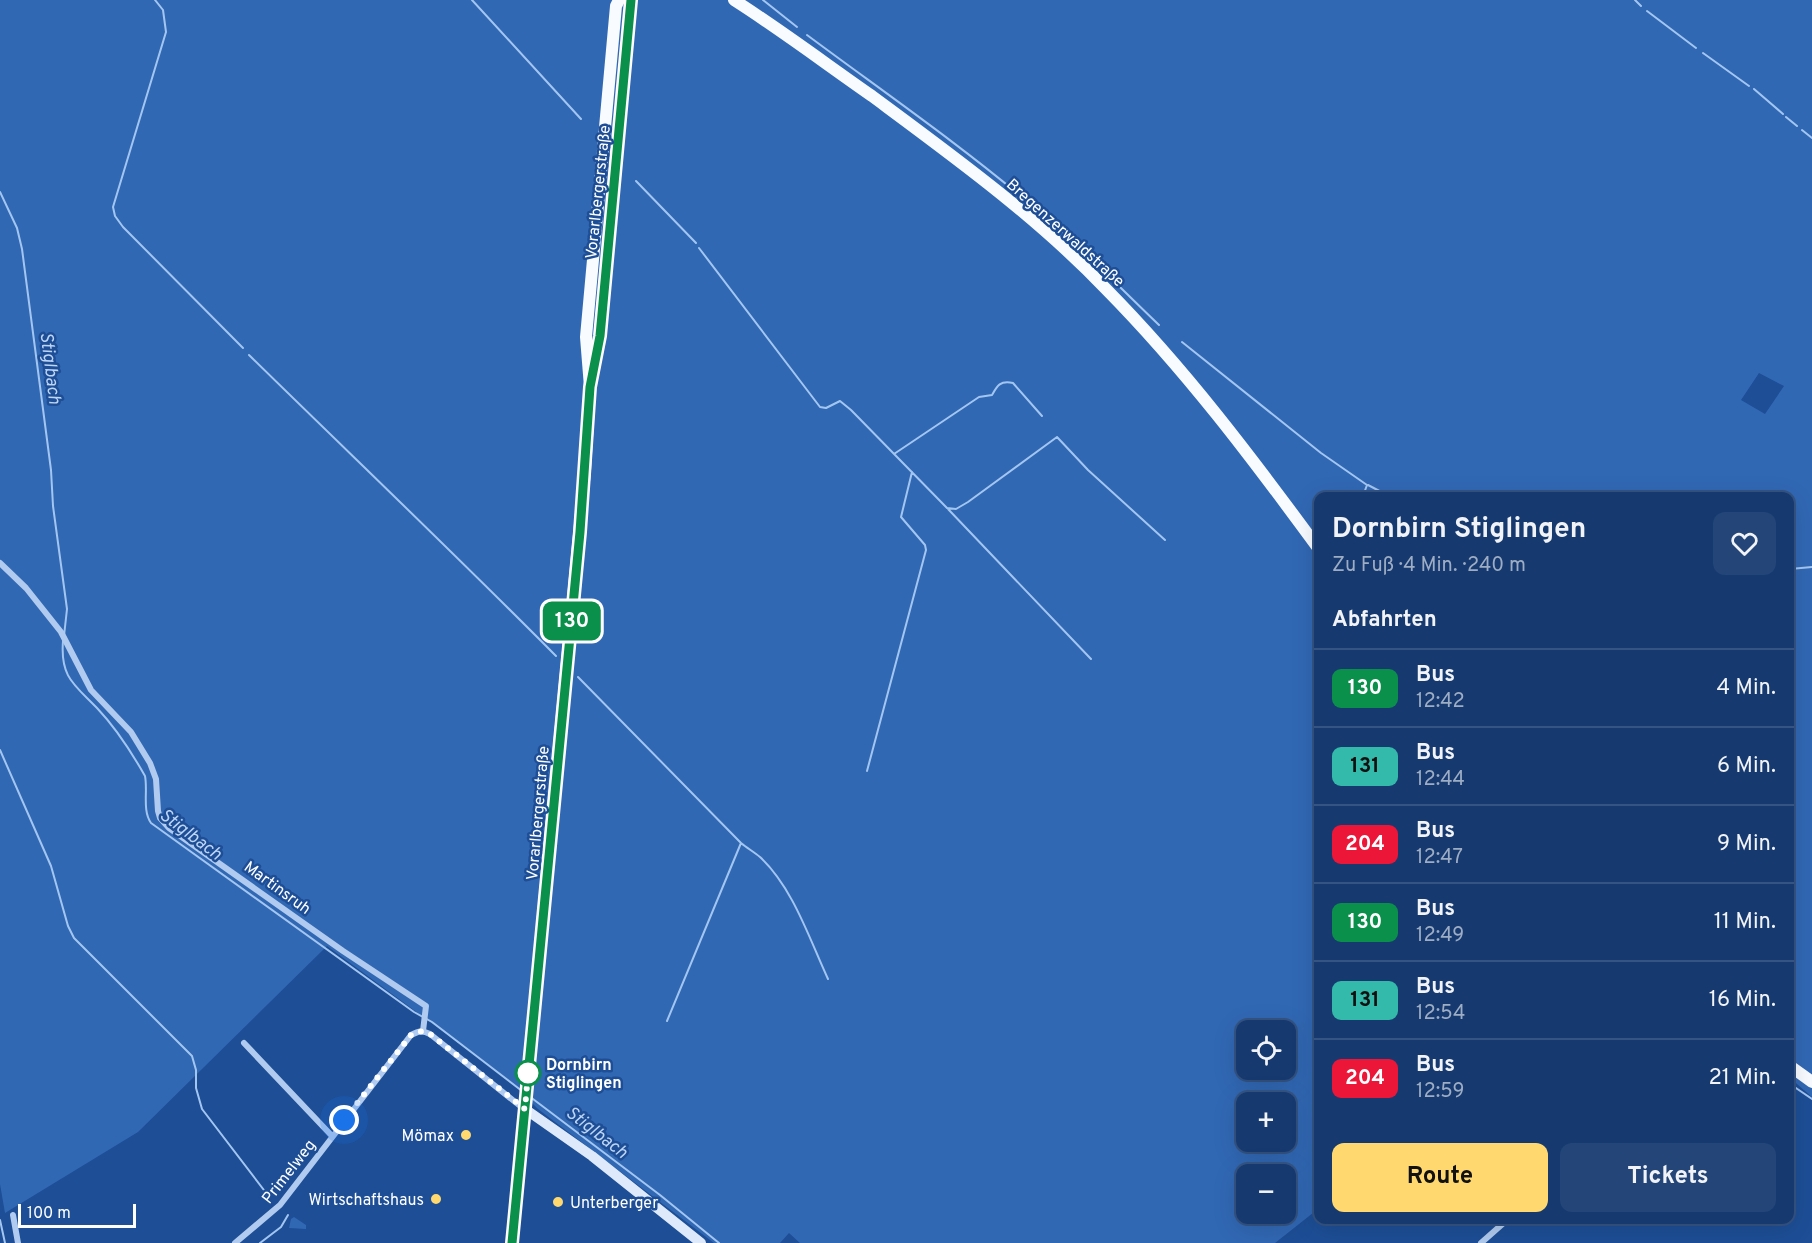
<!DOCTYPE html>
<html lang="de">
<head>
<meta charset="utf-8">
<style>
	:root { --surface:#163a70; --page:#234578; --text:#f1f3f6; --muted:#9eadc3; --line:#355483; --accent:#ffd96f }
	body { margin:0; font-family:Overpass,sans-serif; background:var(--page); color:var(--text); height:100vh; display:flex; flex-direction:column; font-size:22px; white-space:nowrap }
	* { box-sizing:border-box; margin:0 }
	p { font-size:20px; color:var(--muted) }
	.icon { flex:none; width:33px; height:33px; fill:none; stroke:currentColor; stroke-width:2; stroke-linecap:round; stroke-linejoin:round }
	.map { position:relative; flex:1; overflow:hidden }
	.drawer { position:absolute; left:1314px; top:492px; width:480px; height:732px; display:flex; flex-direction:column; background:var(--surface); border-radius:12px; box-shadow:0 6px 24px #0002,0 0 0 2px var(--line) }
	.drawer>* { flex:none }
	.badge { padding:0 12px; border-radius:9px; font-size:21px; line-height:39px }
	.fabs { position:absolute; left:1236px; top:1020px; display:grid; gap:12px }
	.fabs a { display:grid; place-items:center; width:60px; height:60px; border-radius:12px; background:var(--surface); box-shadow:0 6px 24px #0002,0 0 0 2px var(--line); font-size:30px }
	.scale { position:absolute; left:18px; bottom:15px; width:118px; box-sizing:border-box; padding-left:6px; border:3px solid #fff; border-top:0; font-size:16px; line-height:21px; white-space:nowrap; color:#fff; -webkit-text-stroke:4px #1d4e96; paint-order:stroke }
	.you { position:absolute; width:30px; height:30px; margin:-15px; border:4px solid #fff; border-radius:50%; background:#1a73e8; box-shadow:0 0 0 9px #1a73e833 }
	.map>.badge { position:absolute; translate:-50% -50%; box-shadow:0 0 0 3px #fff }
	h2 { padding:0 18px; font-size:22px; line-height:54px }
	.round { display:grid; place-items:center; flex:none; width:63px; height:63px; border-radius:12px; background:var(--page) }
	.headline { display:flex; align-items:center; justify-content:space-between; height:102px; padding:0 18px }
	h1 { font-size:28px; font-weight:700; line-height:45px }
	.action { display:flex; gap:12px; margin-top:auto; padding:12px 18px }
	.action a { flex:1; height:69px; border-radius:12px; background:var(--accent); color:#111; font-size:24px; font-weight:700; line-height:69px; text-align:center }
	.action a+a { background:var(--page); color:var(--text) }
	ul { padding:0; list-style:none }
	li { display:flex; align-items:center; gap:18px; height:78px; padding:0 18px; border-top:2px solid var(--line) }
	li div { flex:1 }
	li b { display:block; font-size:22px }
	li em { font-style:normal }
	li .badge { min-width:66px; font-weight:700; text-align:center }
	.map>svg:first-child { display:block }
	.green { fill:#3168b4; fill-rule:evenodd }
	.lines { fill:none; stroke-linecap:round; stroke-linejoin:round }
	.stream { stroke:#a3c6f1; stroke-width:2 }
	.street { stroke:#b0cbef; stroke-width:6 }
	.secondary { stroke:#deeafb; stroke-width:10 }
	.primary { stroke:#f8fbff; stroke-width:12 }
	.line-casing { stroke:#fff; stroke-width:14 }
	.line { stroke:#0b904b; stroke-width:9 }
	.walk { stroke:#fff; stroke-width:6; stroke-dasharray:0 10.8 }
	.stop-dot { fill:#fff; stroke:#0b904b; stroke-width:3 }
	.poi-dot { fill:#ffd96f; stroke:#1d4e96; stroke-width:2 }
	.labels { text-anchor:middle; stroke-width:5; stroke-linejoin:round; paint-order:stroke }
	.street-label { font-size:16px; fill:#fff; stroke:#1d4e96 }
	.stop-label { font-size:16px; font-weight:bold; fill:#fff; stroke:#1d4e96; text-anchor:start }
	.poi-label { font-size:16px; fill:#fff; stroke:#1d4e96; text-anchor:end }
	.water-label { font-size:18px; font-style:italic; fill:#bdd5f6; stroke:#1d4e96 }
</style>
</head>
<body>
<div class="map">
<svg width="1812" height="1243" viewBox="0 0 1812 1243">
	<rect width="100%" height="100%" fill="#1d4e96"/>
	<path class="green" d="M0,0H1812V1097L1790,1078V496H1318V1209L1275,1243H800L789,1233L780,1243H714L538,1109L510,1081L327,946L138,1132L5,1213L0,1184ZM1759,373L1784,386L1765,414L1741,400ZM1246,1030H1286V1070H1246ZM1246,1102H1286V1142H1246ZM1246,1174H1286V1214H1246Z
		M294,1217L306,1225V1229L289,1228L291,1219Z"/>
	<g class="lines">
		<path class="stream" d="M155,0L163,10L166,32L113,207L115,216L123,227L243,348
			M472,0L581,119
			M763,0L797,27
			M1635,0L1641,6
			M1647,11L1696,48
			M807,35C881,90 958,143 1029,203C1075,241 1116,284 1159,325
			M1703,53L1749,86
			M1754,89L1783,114
			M1786,117L1797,126
			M1802,130L1812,138
			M636,181L696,243
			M0,192L17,228L22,249L51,470L53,506L67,609L64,636
			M699,248L820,407L826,408L840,401L851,410L947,508L956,509L968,502L1057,437L1088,470L1165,540
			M1182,342L1321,453L1367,485L1363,496
			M249,355C351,455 455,554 556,656
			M894,454L979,397L992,395C997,386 1000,380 1013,383L1042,416
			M1368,485L1389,496
			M948,509L1091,659
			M1790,569L1812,567
			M63,641C60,678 75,685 97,708C115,727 132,753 145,776C148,791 142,810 151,823L414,1012L432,1022L522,1091
			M578,677L741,843L667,1021
			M0,750L51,866L68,926L74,938L192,1056L196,1070V1088L202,1109L270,1198
			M867,771L926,550L925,545L901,517L912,472
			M741,843C747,848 754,852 760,857C793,888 809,938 828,979
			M1790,1084L1812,1099
			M529,1096L660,1195L719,1243
			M0,1220L5,1243
			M260,1243L281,1227L288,1215"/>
		<path class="street" d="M0,563L26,588L61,632L91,690L131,732L150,763L156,779L158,811L160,818L169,828L343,951L426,1006L423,1031
			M244,1043L332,1136
			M13,1215L18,1243
			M235,1243L280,1205L411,1035C419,1031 422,1030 430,1034L524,1109
			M1481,1243L1507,1220"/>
		<path class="secondary" d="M525,1109L592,1156L701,1243"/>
		<path class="primary" d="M734,0C781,30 826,64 872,96C953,156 1036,216 1106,289C1185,369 1252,458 1318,548
			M593,369L600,336L631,0
			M1790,1066L1812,1082
			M512,1243L585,471L590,387L586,337L616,6L619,0"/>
	</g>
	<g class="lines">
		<g class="line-casing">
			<path id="line" d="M512,1243L580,532L590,387L600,336L631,0"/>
		</g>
		<use href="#line" class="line"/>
		<path class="walk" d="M344,1120L411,1035C419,1031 422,1030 430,1034L525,1109L528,1073"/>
	</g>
	<circle class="stop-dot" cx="528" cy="1073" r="12"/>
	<g class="poi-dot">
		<circle cx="466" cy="1135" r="6"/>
		<circle cx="436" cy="1199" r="6"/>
		<circle cx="558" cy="1202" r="6"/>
	</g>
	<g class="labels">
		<g class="street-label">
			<text transform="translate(597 192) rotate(-84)" y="6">Vorarlbergerstraße</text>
			<text transform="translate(1066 232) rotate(42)" y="6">Bregenzerwaldstraße</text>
			<text transform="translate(537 813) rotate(-85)" y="6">Vorarlbergerstraße</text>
			<text transform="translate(278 887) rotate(36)" y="6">Martinsruh</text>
			<text transform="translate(288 1171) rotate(-52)" y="6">Primelweg</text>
		</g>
		<g class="stop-label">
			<text x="546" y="1070">Dornbirn<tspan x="546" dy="18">Stiglingen</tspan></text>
		</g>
		<g class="poi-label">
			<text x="454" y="1141">Mömax</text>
			<text x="424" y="1205">Wirtschaftshaus</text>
			<text x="570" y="1208" text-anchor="start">Unterberger</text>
		</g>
		<g class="water-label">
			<text transform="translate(51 368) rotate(83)" y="6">Stiglbach</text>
			<text transform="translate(191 834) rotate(37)" y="6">Stiglbach</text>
			<text transform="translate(597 1132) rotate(38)" y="6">Stiglbach</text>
		</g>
	</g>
</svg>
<div class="fabs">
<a><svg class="icon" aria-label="locate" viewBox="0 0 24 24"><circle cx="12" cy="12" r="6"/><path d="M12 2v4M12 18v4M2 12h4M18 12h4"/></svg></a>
<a>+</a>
<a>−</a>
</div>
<div class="scale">100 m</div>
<div class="you" style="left:344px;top:1120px"></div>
<b class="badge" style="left:572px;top:621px;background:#0b904b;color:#fff">130</b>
<section class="drawer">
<div class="headline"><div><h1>Dornbirn Stiglingen</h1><p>Zu Fuß · 4 Min. · 240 m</p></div><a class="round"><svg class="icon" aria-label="heart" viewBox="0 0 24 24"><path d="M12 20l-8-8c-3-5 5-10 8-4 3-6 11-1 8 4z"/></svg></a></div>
<h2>Abfahrten</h2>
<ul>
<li><span class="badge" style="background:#0b904b;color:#fff">130</span><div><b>Bus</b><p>12:42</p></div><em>4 Min.</em></li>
<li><span class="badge" style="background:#33baab;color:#111">131</span><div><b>Bus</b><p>12:44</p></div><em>6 Min.</em></li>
<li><span class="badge" style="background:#ec1638;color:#fff">204</span><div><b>Bus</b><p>12:47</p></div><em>9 Min.</em></li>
<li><span class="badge" style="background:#0b904b;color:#fff">130</span><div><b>Bus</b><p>12:49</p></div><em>11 Min.</em></li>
<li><span class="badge" style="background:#33baab;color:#111">131</span><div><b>Bus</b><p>12:54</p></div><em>16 Min.</em></li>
<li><span class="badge" style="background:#ec1638;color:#fff">204</span><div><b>Bus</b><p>12:59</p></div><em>21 Min.</em></li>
</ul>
<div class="action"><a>Route</a><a>Tickets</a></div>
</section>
</div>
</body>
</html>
